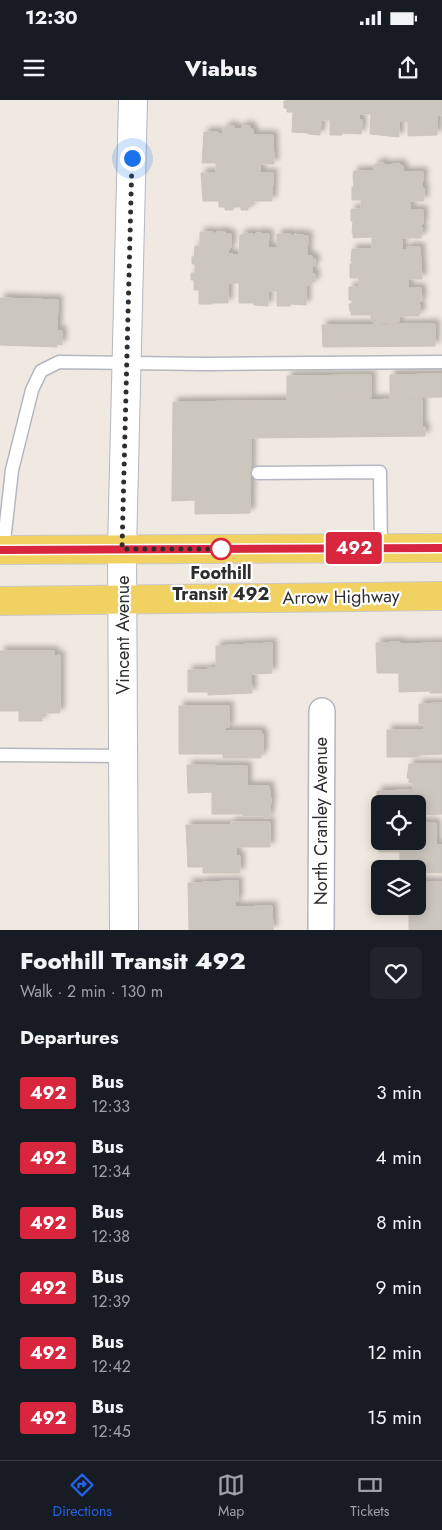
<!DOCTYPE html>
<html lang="en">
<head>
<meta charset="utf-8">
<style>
	:root { --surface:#171b24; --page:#20242c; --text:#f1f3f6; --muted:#9ea1a6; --line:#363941; --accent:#2563eb }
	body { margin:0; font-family:Jost,sans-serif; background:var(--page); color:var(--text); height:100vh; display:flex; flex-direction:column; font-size:19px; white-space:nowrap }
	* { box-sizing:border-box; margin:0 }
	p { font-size:16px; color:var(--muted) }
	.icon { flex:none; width:28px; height:28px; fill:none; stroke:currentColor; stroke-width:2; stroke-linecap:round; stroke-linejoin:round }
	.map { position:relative; height:830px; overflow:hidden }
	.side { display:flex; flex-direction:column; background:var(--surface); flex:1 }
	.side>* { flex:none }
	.badge { padding:0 10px; border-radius:4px; font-size:18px; line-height:32px }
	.controls { position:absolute; left:371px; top:695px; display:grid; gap:10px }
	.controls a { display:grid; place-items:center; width:55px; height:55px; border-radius:8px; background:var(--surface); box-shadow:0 2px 12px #0003; font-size:25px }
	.you { position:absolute; width:25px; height:25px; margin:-12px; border:4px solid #fff; border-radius:50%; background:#1a73e8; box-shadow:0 0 0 8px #1a73e833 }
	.map>.badge { position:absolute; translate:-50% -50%; box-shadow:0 0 0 2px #fff }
	h2 { padding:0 20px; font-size:19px; line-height:45px }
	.round { display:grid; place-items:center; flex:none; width:52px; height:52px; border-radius:8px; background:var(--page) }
	.headline { display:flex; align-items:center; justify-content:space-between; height:85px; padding:0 20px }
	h1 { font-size:24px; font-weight:800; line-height:38px }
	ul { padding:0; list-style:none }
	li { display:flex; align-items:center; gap:15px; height:65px; padding:0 20px }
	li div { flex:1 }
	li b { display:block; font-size:19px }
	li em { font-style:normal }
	li .badge { min-width:55px; font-weight:700; text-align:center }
	.status { display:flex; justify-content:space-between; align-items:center; height:35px; padding:0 25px; background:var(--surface); direction:ltr }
	.status svg { height:14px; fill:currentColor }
	header { display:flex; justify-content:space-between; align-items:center; height:65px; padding:0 20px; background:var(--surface); font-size:22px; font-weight:800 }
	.tab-bar { display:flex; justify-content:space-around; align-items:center; height:70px; border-top:1px solid var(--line); background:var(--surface); font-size:14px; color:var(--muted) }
	.tab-bar a { display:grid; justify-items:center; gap:2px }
	.tab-bar .selected { color:var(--accent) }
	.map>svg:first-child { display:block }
	.building { fill:#cbc7bf; stroke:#cbc5ba; filter:url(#shadow) }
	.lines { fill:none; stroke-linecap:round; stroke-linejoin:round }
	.service-casing { stroke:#b4b7c1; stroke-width:15 }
	.minor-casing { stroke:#b4b7c1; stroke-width:28 }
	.tertiary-casing { stroke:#b4b7c1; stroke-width:30 }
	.primary-casing { stroke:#c9c9c9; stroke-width:30 }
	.service { stroke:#fff; stroke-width:12 }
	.minor { stroke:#fff; stroke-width:25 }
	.tertiary { stroke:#fff; stroke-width:28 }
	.primary { stroke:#f2d163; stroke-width:28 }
	.line-casing { stroke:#fff; stroke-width:11 }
	.line { stroke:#d7263d; stroke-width:8 }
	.walk { stroke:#2e2e2e; stroke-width:5; stroke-dasharray:0 9 }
	.stop-dot { fill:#fff; stroke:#d7263d; stroke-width:2.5 }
	.labels { text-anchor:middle; stroke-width:4.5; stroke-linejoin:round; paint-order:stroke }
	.stop-label { font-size:18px; font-weight:bold; fill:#2e2e2e; stroke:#fff }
	.street-label { font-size:18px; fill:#2e2e2e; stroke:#fff }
</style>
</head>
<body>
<div class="status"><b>12:30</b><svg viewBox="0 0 49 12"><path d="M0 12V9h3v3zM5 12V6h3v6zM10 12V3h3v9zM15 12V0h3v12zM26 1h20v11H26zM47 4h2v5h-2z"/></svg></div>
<header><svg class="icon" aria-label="menu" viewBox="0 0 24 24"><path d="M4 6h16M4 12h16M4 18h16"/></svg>Viabus<svg class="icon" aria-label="share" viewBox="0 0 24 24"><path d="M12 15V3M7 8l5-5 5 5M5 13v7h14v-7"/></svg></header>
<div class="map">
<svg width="442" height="830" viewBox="0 0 442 830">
	<defs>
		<filter id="shadow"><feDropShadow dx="4.5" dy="-4.5" stdDeviation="2.5" flood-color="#0004"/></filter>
	</defs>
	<rect width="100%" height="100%" fill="#efe9e1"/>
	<path class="building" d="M287,0H442V15H437V35L408,36V22L399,21V37L370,34L371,14H359V20H362L361,34L342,33V35H330V20H321L320,35L308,34V33L292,32L293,12H287V8H284V1H287Z
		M226,26H234V29H242V26H250V29H253V35H273L274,64H260V73H273L272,101H251V107H248V110H241V107H233V110H225V107H219V101H203L201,73H216V63H202L204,32H218V34H223V29H226Z
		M377,63H384V65L400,64V66H403V72H423V76L422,88H424V101H410V110H423V124H421L423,134H421V138H402V150H407V147H420L422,179H408V188H421L422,201H419L421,213H419V216H399V222H396V224H389V222H381V224H374V221H371V215H351V211H350L349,204H352V200H349V187H359V178H350V164H352V161H351L352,149H372V137L353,138V133H352L353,121H351V109H361V100H352V87H354L353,75L354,71H374V65H377Z
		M200,132H213V134H216V132H225V134H231V148H229L228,154L239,155L240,135H244V133L253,134V135H256V133L269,134L268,148H277V134H291V136H294V134L308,136L307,156H312V159H315V166H312V174H315V182L312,181V185H306V205L290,204V206H277V191H268V206L254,205V203H239V183H228V203H212V204H199V190H194V180H191V173H195V164H192V157H194L195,146H200Z
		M0,198L58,200L57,231H62V245L57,244V247L0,245Z
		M435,224V246L323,247L322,225Z
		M442,274V297L390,298V275Z
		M371,275V298L287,300V276Z
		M422,299V327H425V336L251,338L250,413L195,414V400L172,401L173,302Z
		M400,542V544L442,543V593H430V591L399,592V573H377L376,543Z
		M272,543V573L251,574L252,593L208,595V592H188V570H208V568H216V546Z
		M0,551H54V556L60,555V613H42V621H19V611H0Z
		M442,603V654L419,655V657H387V630H424V624H419V604Z
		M179,606H229V627H225V631H261V634H263V654H261V658H223V654H179Z
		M409,664H442V714L418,715V704H380V717H377V691L413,690V683H409V678H407Z
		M187,665L247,666V686H269L271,700L269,718H264V716H243V714H212V692L188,693Z
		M379,720H380V741H418V723H436V745H442V773L418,772V769H400V752H379Z
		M231,722H270V747H236V756H240V773H203V767H188L186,725H231Z
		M378,778H380V805H378V802H375V782H378Z
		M238,781V801H235V807L272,806L273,830H189L188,783H202V782Z
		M418,782H442V830H409V809H413V806H418Z"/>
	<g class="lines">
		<g class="service-casing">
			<path id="service" d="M258,373L380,372L381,448
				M3,450L12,370L32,290L41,271L59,262L204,264L442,262
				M0,655L124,656"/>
		</g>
		<g class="minor-casing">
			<path id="minor" d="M321,830L322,611"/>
		</g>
		<g class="tertiary-casing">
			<path id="tertiary" d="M124,830L122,449L133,0"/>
		</g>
		<g class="primary-casing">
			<path id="primary" d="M0,450L442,448
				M0,501L442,496"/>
		</g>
		<use href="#service" class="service"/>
		<use href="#minor" class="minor"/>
		<use href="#tertiary" class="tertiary"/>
		<use href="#primary" class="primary"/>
	</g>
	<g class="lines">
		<g class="line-casing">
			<path id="line" d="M0,450L442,448"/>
		</g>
		<use href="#line" class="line"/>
		<path class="walk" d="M132,58L122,449H221"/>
	</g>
	<circle class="stop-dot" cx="221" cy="449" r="10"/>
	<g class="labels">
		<g class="stop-label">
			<text x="221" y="479">Foothill<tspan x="221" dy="21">Transit 492</tspan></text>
		</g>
		<g class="street-label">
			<text transform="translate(341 497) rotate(-1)" y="6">Arrow Highway</text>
			<text transform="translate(123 535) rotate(-90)" y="6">Vincent Avenue</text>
			<text transform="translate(321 721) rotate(-90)" y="6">North Cranley Avenue</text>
		</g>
	</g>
</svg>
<div class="controls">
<a><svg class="icon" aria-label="locate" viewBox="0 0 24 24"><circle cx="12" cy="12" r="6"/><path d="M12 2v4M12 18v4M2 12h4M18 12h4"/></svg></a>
<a><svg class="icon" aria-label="layers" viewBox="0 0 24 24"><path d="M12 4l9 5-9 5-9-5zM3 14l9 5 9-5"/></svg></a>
</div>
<div class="you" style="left:132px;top:58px"></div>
<b class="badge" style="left:354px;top:448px;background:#d7263d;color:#fff">492</b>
</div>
<section class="side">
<div class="headline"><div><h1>Foothill Transit 492</h1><p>Walk · 2 min · 130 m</p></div><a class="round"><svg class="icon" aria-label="heart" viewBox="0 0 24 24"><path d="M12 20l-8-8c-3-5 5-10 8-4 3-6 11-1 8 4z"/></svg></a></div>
<h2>Departures</h2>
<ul>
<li><span class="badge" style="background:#d7263d;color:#fff">492</span><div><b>Bus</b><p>12:33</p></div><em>3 min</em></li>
<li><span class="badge" style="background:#d7263d;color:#fff">492</span><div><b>Bus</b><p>12:34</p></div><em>4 min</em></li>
<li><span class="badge" style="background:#d7263d;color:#fff">492</span><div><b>Bus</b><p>12:38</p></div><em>8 min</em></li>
<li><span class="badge" style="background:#d7263d;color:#fff">492</span><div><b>Bus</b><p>12:39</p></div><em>9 min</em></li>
<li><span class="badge" style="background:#d7263d;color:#fff">492</span><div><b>Bus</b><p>12:42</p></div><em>12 min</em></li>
<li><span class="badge" style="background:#d7263d;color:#fff">492</span><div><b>Bus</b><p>12:45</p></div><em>15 min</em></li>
</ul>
</section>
<nav class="tab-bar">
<a class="selected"><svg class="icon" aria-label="directions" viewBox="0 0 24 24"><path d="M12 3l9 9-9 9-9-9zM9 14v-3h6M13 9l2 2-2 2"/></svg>Directions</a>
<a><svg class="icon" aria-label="map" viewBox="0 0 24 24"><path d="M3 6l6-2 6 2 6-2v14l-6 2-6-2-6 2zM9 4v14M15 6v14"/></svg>Map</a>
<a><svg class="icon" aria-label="tickets" viewBox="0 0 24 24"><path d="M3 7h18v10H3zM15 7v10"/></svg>Tickets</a>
</nav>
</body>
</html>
